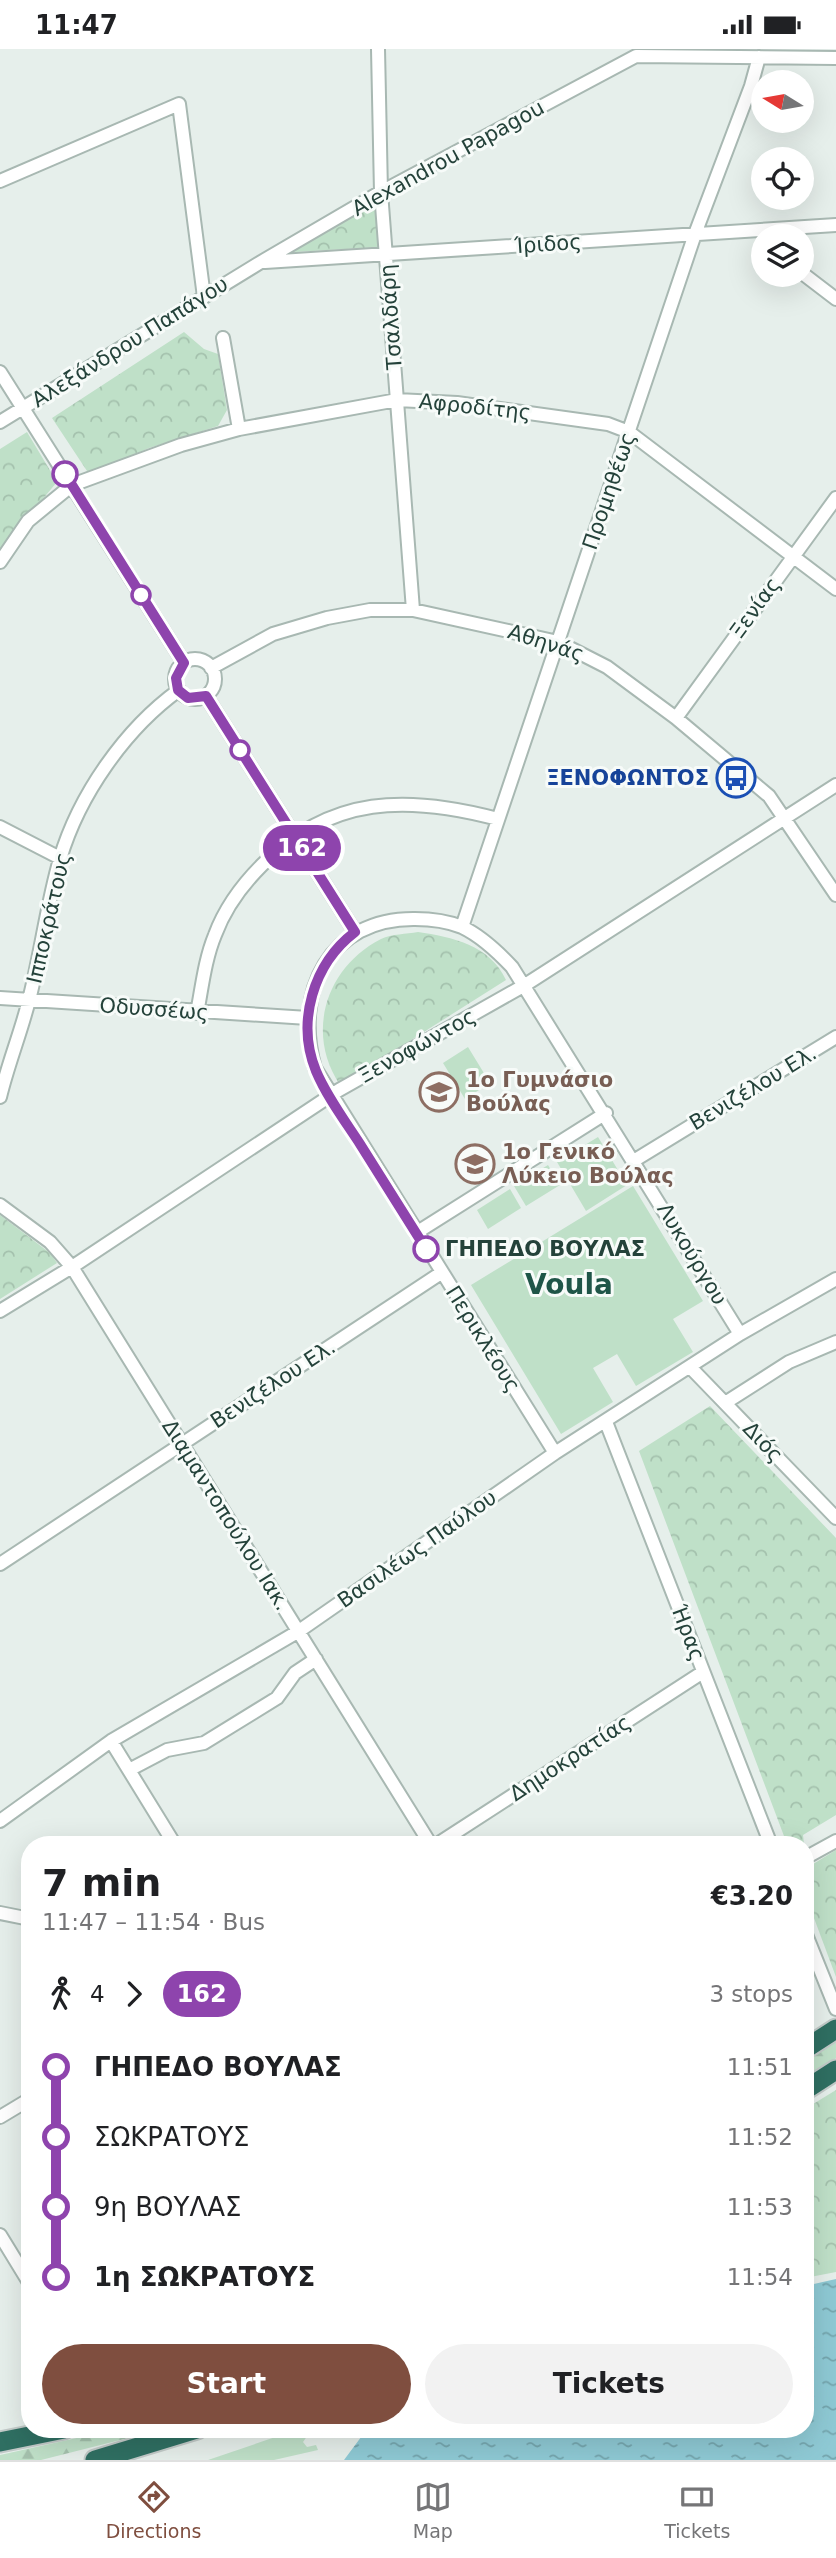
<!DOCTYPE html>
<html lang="en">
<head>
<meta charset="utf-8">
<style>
	:root { --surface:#fff; --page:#f2f2f2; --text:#202124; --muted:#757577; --line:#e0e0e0; --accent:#7f4e3f }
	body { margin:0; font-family:"DejaVu Sans",sans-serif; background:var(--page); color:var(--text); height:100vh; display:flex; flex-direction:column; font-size:26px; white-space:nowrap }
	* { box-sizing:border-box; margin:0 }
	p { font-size:23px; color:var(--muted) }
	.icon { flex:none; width:38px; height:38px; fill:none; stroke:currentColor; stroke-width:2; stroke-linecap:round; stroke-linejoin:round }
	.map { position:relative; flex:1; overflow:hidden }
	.panel { position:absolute; left:21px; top:1787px; width:793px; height:602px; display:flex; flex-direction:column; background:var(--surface); border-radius:28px; box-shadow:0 7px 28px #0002 }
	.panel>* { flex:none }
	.badge { padding:0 14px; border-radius:23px; font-size:24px; line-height:46px }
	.needle { width:46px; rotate:281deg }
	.buttons { position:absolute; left:751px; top:21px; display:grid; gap:14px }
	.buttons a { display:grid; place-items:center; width:63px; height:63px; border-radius:50%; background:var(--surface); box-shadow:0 7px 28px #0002; font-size:35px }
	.map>.badge { position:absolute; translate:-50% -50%; box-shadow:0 0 0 4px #fff }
	.legs { display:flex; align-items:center; gap:10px; height:77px; padding:0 21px; font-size:23px }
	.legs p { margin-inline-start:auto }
	.head { display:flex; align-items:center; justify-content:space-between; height:119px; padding:0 21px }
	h1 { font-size:38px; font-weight:600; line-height:52px }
	.primary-button { display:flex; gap:14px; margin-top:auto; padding:14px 21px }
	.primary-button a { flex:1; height:80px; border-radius:42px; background:var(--accent); color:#fff; font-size:28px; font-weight:600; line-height:80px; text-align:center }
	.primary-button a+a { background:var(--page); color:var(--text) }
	ul { padding:0 21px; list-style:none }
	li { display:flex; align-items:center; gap:24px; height:70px; font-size:26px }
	li i { display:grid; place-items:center; width:10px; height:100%; margin:0 9px; background:currentColor }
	li i::after { content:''; width:18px; height:18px; margin:-9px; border:5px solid; border-radius:50%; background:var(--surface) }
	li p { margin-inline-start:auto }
	li:first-child i { background:linear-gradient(#0000 50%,currentColor 0) }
	li:last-child i { background:linear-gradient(currentColor 50%,#0000 0) }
	.status { display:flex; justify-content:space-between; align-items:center; height:49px; padding:0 35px; background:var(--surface); direction:ltr }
	.status svg { height:19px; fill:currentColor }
	.menu { display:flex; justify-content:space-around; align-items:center; height:98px; border-top:2px solid var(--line); background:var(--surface); font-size:19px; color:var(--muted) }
	.menu a { display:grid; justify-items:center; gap:4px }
	.menu .selected { color:var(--accent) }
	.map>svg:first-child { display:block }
	.green { fill:#bfe0c8 }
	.forest { fill:url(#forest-firs) }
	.park { fill:url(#park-crowns) }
	.water { fill:url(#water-ripples) }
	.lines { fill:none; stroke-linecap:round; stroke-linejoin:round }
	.minor-casing { stroke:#a8b8b2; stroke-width:16 }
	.highway-casing { stroke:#c2cac8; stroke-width:23 }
	.minor { stroke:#fff; stroke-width:12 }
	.highway { stroke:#2f6f62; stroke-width:19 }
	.line-1-casing { stroke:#fff; stroke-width:16 }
	.line-1 { stroke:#8e44ad; stroke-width:10 }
	.stop-1-dot { fill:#fff; stroke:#8e44ad; stroke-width:3.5 }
	.labels { text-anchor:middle; stroke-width:6; stroke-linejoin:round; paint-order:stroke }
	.street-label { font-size:21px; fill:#24423a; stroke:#f7fbf9 }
	.transit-label { font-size:21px; font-weight:bold; fill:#164399; stroke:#f7fbf9; text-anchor:end }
	.education-label { font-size:21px; font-weight:bold; fill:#785e54; stroke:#f7fbf9; text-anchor:start }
	.stop-label { font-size:21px; font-weight:bold; fill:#24423a; stroke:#f7fbf9; text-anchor:start }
	.district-label { font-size:28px; font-weight:bold; fill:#1f5548; stroke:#f7fbf9 }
</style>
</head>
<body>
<div class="status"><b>11:47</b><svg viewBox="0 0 49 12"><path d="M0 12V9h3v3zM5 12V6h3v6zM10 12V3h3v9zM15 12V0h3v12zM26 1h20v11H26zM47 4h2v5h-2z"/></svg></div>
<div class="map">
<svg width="836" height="2411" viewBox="0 0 836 2411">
	<defs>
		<pattern id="forest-firs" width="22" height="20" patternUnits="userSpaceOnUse" patternTransform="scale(1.75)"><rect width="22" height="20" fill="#bfe0c8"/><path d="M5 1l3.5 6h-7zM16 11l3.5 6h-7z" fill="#a4c1ad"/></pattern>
		<pattern id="park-crowns" width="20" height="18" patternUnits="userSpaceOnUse" patternTransform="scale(1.75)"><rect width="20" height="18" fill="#bfe0c8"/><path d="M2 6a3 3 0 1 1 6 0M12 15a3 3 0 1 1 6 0" fill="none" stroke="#a4c1ad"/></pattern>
		<pattern id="water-ripples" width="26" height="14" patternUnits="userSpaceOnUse" patternTransform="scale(1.75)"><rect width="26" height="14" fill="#8ec9d4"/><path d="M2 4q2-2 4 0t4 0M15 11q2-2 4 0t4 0" fill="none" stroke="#74a5ad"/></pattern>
	</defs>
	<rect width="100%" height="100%" fill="#e6efeb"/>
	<path class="green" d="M468,998L490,1034L465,1050L443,1014Z
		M598,1088L627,1136L586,1162L557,1113Z
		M548,1116L560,1136L526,1157L514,1137Z
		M633,1137L703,1252L673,1270L693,1303L636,1337L617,1305L593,1319L613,1353L561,1385L471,1236Z
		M510,1140L521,1159L488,1180L477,1161Z
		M299,2380H326L321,2386H308L303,2393L307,2398L316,2396L318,2401L274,2411H208Z"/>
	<path class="forest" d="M836,1993V2009L805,2029V2013Z
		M117,2380H164L41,2411H0V2406Z"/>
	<path class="park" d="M378,155L381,198L294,203L292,198Z
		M184,283L204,300L218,305L227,361L218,377L149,399L89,425L52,369Z
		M27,383L57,433L0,501V400Z
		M418,883C452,888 490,896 506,931L340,1036C305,984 326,918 381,890C392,885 406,885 418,883Z
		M0,1166L50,1204L57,1214L0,1250Z
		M710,1357L836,1489V1766L803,1786L804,1795H787L639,1402Z
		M836,1801V1928L805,1845V1820Z
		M836,2041V2223L805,2229V2060Z"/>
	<path class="water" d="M836,2230V2411H344L367,2380H805V2237Z"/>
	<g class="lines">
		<g class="minor-casing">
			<path id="minor" d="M378,0L381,143L413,561
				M0,132L179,55L204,248
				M265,213L836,176
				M802,224L836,250
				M223,289L239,380
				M0,323L184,614
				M0,373L261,213L381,143L636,7L836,9
				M0,513L28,472L72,436L181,396L239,380L397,351L457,354L608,375L629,383L836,540
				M175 630a20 20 0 1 1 40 0a20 20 0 1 1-40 0Z
				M211,619L273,585L327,569L370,561H413L558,593L607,618L676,669L769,747L836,846
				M206,647L355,883
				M676,669L836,449
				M0,778L60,809
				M462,878L695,185L751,37L759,8
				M0,949L308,969
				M197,964C202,938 205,910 215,886C225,859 242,836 262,816C331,746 408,746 498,770
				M0,1048C8,1015 21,983 29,951C41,904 47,855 60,810C79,746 125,680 179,641
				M635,1111L836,988
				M0,1156L50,1193L72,1218L431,1796
				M416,1184L606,1064
				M0,1262L72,1218L339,1041L525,936L836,736
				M690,1318L836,1469
				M725,1354L789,1313L836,1293
				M606,1373L771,1796
				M555,1404L315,1019C293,943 329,869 415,870C430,870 447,872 462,878C481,887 497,902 512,918L740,1285
				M0,1515L441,1224
				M111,1692L175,1796
				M129,1721L167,1701L204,1694L277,1649L295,1624L316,1610
				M0,1772L111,1692L299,1582L555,1404L740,1285L836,1230
				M436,1796L703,1623
				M805,1809L836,1792
				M0,1864L30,1870
				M805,1883L836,1960
				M0,2068L30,2050
				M0,2186L30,2235"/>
		</g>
		<g class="highway-casing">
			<path id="highway" d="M805,2000L836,1980
				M805,2041L836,2021
				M0,2393L64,2380
				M95,2411L197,2380"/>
		</g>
		<use href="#minor" class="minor"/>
		<use href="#highway" class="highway"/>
	</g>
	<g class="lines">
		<g class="line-1-casing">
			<path id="line-1" d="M65,425L184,614L176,629L178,641L188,649L206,647L355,883C313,915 296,973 316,1022C327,1048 345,1072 360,1095C382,1130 404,1165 426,1200"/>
		</g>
		<use href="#line-1" class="line-1"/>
	</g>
	<defs>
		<g id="bus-ring" transform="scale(2.0125)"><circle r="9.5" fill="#f7fbf9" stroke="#1a4fb4" stroke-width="1.5"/><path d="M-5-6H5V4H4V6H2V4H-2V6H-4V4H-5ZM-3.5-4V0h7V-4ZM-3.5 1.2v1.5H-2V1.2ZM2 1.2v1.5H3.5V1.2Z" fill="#1a4fb4"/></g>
		<g id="school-ring" transform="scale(2.0125)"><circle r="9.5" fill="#f7fbf9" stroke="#8d6e63" stroke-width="1.5"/><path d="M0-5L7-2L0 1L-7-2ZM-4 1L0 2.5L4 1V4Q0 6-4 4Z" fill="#8d6e63"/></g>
	</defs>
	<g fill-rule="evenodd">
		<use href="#bus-ring" x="736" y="729"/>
		<use href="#school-ring" x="439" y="1043"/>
		<use href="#school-ring" x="475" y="1115"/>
	</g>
	<g class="stop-1-dot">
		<circle cx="65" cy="425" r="12"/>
		<circle cx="141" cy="546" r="9"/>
		<circle cx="240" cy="701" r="9"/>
		<circle cx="426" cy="1200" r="12"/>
	</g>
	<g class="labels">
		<g class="street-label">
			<text transform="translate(448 109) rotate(-29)" y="7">Alexandrou Papagou</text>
			<text transform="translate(548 195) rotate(-4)" y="7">Ίριδος</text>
			<text transform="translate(391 268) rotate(-94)" y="7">Τσαλδάρη</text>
			<text transform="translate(130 293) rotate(-32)" y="7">Αλεξάνδρου Παπάγου</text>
			<text transform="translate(475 358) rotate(6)" y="7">Αφροδίτης</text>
			<text transform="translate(609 442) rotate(-71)" y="7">Προμηθέως</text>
			<text transform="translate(755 559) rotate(-54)" y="7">Ξενίας</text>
			<text transform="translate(546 594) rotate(18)" y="7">Αθηνάς</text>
			<text transform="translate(49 869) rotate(-77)" y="7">Ιπποκράτους</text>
			<text transform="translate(154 960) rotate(4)" y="7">Οδυσσέως</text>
			<text transform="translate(417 997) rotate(-29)" y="7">Ξενοφώντος</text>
			<text transform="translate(753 1039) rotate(-31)" y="7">Βενιζέλου Ελ.</text>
			<text transform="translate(692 1205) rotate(59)" y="7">Λυκούργου</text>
			<text transform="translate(483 1290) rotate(58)" y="7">Περικλέους</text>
			<text transform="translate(273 1335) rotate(-33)" y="7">Βενιζέλου Ελ.</text>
			<text transform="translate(763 1393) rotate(46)" y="7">Διός</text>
			<text transform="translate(226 1466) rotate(58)" y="7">Διαμαντοπούλου Ιακ.</text>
			<text transform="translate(417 1500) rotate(-35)" y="7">Βασιλέως Παύλου</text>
			<text transform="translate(688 1584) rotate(69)" y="7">Ήρας</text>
			<text transform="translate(570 1709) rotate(-33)" y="7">Δημοκρατίας</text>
		</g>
		<g class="transit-label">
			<text x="709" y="736">ΞΕΝΟΦΩΝΤΟΣ</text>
		</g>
		<g class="education-label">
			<text x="466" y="1038">1ο Γυμνάσιο<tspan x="466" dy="24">Βούλας</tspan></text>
			<text x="502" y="1110">1ο Γενικό<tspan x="502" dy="24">Λύκειο Βούλας</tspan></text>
		</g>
		<g class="stop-label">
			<text x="445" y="1207">ΓΗΠΕΔΟ ΒΟΥΛΑΣ</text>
		</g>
		<g class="district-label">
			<text x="569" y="1245">Voula</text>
		</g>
	</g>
</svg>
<div class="buttons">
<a><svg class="needle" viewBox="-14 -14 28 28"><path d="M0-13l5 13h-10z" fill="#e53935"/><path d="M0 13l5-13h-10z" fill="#757577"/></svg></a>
<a><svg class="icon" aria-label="locate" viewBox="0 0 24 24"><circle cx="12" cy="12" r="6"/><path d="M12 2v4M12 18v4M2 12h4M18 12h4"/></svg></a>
<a><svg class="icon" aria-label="layers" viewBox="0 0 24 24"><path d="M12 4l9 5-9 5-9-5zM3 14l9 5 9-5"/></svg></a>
</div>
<b class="badge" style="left:302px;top:799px;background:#8e44ad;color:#fff">162</b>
<section class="panel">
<div class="head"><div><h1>7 min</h1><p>11:47 – 11:54 · Bus</p></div><b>€3.20</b></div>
<div class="legs"><svg class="icon" aria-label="walk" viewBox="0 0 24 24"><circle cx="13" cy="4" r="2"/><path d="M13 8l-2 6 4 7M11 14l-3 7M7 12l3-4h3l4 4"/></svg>4<svg class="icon" aria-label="forward" viewBox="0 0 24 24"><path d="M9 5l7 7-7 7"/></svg><b class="badge" style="background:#8e44ad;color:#fff">162</b><p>3 stops</p></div>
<ul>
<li><i style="color:#8e44ad"></i><b>ΓΗΠΕΔΟ ΒΟΥΛΑΣ</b><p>11:51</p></li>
<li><i style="color:#8e44ad"></i><span>ΣΩΚΡΑΤΟΥΣ</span><p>11:52</p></li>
<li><i style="color:#8e44ad"></i><span>9η ΒΟΥΛΑΣ</span><p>11:53</p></li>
<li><i style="color:#8e44ad"></i><b>1η ΣΩΚΡΑΤΟΥΣ</b><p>11:54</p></li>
</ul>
<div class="primary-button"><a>Start</a><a>Tickets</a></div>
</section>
</div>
<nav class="menu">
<a class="selected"><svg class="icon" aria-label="directions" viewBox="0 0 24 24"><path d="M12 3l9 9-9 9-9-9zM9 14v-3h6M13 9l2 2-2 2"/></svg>Directions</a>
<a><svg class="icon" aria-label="map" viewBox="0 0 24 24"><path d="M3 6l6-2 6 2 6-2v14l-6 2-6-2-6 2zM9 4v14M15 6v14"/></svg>Map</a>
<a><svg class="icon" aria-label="tickets" viewBox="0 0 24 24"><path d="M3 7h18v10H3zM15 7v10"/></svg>Tickets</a>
</nav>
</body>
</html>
